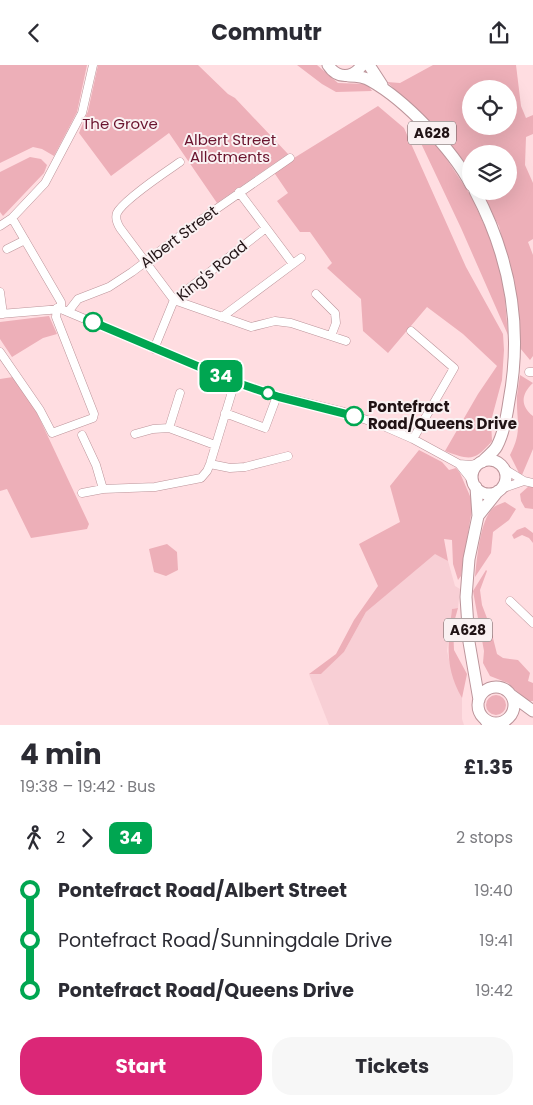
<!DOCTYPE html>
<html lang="en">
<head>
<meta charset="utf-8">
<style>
	:root { --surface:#fff; --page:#f7f7f7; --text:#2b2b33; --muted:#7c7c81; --accent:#db2777 }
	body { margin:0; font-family:Poppins,sans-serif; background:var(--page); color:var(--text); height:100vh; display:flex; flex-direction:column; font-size:19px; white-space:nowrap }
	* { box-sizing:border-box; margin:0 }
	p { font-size:16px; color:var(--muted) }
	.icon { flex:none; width:28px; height:28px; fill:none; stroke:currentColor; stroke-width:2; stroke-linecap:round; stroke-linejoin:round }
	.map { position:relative; height:660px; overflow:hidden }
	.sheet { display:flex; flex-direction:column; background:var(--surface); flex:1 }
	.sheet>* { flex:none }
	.badge { padding:0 10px; border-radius:8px; font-size:18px; line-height:32px }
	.buttons { position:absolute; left:462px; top:15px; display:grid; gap:10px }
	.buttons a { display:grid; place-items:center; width:55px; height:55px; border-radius:50%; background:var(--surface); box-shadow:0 5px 20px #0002; font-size:25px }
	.map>.badge { position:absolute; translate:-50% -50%; box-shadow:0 0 0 2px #fff }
	.legs { display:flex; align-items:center; gap:8px; height:55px; padding:0 20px; font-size:16px }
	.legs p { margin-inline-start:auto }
	.headline { display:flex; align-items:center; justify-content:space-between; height:85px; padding:0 20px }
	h1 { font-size:28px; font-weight:700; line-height:38px }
	.cta { display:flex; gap:10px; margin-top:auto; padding:10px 20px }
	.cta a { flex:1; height:58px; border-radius:20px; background:var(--accent); color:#fff; font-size:20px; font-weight:700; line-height:58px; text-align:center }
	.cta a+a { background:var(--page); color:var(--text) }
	ul { padding:0 20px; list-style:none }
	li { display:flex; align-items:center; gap:18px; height:50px; font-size:19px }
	li i { display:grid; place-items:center; width:8px; height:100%; margin:0 6px; background:currentColor }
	li i::after { content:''; width:12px; height:12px; margin:-6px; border:4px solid; border-radius:50%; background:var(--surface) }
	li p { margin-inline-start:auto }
	li:first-child i { background:linear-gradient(#0000 50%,currentColor 0) }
	li:last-child i { background:linear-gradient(currentColor 50%,#0000 0) }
	header { display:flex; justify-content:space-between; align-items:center; height:65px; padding:0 20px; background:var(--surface); font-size:22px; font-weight:700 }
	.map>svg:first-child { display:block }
	.built { fill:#f8cfd5 }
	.green { fill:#edafb8; fill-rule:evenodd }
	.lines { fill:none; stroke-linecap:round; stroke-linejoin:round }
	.minor-casing { stroke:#bc949a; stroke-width:9 }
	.major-casing { stroke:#bc949a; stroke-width:12 }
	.highway-casing { stroke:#bc949a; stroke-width:13 }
	.minor { stroke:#fff; stroke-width:8 }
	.major { stroke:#fff; stroke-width:10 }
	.highway { stroke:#fff; stroke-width:11 }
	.line-1-casing { stroke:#fff; stroke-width:11 }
	.line-1 { stroke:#00a651; stroke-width:8 }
	.stop-1-dot { fill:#fff; stroke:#00a651; stroke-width:2.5 }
	.labels { text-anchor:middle; stroke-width:4; stroke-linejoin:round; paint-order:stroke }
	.shield { fill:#faf1f2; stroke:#625657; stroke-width:1 }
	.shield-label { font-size:14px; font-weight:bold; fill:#211315 }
	.park-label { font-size:15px; fill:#6a142e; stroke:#faf1f2 }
	.street-label { font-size:15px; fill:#211315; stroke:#faf1f2 }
	.stop-label { font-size:15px; font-weight:bold; fill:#211315; stroke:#faf1f2; text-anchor:start }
</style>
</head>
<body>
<header><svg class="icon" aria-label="back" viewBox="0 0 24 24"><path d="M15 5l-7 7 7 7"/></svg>Commutr<svg class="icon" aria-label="share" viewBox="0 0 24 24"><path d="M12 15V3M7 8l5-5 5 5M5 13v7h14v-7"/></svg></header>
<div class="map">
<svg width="533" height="660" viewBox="0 0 533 660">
	<rect width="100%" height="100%" fill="#ffdde1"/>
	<path class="built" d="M435,488L448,496L455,521L460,524L458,543L452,544L447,586L452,607L462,633V654L464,660H329L309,609H321L344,587L366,547Z"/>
	<path class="green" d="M0,0H87L77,47L54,91L42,84L33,82L0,98Z
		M98,0H198L228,29L235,33L288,89L217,138L169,68L111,111L79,68L88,46Z
		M297,0H317L338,18L367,19L372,26L336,27L322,19Z
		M433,0H516L521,41L526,53L533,50V69L526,72L525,100L533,118V174L528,177L533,190V291L530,295L520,283L514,224L499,161L479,126H509V89H471V112L430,58L387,17L400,18ZM471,24H509V61H471Z
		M378,41L404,63L466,202L503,269L504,285L502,315L491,356L492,376C474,397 470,395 445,386L478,329L497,301L463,269L427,242L388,288L363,266L361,234L327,203L332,198L310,167H300L277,136L288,128L273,106Z
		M410,55L440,84L471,131L493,179L504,223L508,270L461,163Z
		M30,92L41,94L47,100L44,108L3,151L0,147V107Z
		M49,251L57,269L43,273L12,292L0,274V257Z
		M520,310L533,318C521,329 520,341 533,351V384L522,410L519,408L510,390C523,365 516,356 517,331C518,324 519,317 520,310Z
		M13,312L36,346L89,459L87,464L31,473L7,424L0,426V314Z
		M419,385L442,397L449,405L456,403L460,408L473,438L461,511L458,515L453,499L452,475L444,474L448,496L435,489L366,547L344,587L321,609H309L336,589L354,555L378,521L359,479L400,457L390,421Z
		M529,421L533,422V444L525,443L521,436L520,429Z
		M505,437L516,444L509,455L493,467L491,488L475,512C477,493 480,454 494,442C497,440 502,438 505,437Z
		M525,462L533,468V478L529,473L522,470L514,474L512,470L517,465Z
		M167,479L177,487L178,505L166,511L154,507L149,484Z
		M486,505L487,506L480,525L482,540L490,561L497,589L503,593L518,595L530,608L528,616L533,618V636H527L508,618L490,611L483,598L484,586L473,526Z
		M458,543L453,561L454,585L467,609L462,633C444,602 448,577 452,544Z
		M486 640a10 10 0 1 1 20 0a10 10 0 1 1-20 0Z"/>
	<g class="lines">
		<g class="minor-casing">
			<path id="minor" d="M180,97C167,106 123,135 117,148C115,153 117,158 120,163L174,235L251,262L275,256L291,258L346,276
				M239,127L293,199
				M12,153L61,237V244
				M0,161L12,153L45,118L82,48L93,0
				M7,184L25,175
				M0,227L3,249
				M316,229L335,248L336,258L331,271
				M68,247L78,234L109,222L132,207L209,149L290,93
				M0,249L61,244L235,317L279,331L341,346L381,360L413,374L459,399L471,400L480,398
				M222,252L301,193
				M411,266L454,303L413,374
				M154,284L174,235L266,163
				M0,287L40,345L52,368L93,353L94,349L56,252L57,243
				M529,307H533
				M225,348L265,363L277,331
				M169,363L180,328
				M135,369L153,364L169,363L215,380
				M82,370L96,400L103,424
				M210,399L230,403L245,402L288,391
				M459,399L474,418
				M503,403L524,416L533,418
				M501,424L524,416
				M82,428L103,424L155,422L201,413L207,406L210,399L235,317
				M510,536L533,558"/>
		</g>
		<g class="major-casing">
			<path id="major" d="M485,655L488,660
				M502,660L507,654"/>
		</g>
		<g class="highway-casing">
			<path id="highway" d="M328,0C337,14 353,14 362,0
				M369,0L382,20
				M349,11C356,11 365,12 371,16C405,35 453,85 471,120
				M475,126C510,192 523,262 509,336C507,350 504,368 497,381C494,387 486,392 482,397
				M472 412a17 17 0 1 1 34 0a17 17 0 1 1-34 0Z
				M476,422L478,451L469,494L466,532L469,577L479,635
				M478,451L498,426
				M478 640a18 18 0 1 1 36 0a18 18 0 1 1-36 0Z
				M511,630L533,646"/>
		</g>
		<use href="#minor" class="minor"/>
		<use href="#major" class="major"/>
		<use href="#highway" class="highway"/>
	</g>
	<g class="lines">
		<g class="line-1-casing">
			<path id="line-1" d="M93,257L235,317L279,332L354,351"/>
		</g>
		<use href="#line-1" class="line-1"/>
	</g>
	<g class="stop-1-dot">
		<circle cx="93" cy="257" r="9"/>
		<circle cx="268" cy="328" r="6"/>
		<circle cx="354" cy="351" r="9"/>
	</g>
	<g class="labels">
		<g class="shield">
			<rect x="408" y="56.5" width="48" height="23" rx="4"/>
			<rect x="444" y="553.5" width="48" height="23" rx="4"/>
		</g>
		<g class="shield-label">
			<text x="432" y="73">A628</text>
			<text x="468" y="570">A628</text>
		</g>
		<g class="park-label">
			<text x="120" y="64">The Grove</text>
			<text x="230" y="80">Albert Street<tspan x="230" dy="17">Allotments</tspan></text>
		</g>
		<g class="street-label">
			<text transform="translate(179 172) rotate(-37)" y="5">Albert Street</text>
			<text transform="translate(212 206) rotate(-39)" y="5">King's Road</text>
		</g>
		<g class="stop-label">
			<text x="368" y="347">Pontefract<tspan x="368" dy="17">Road/Queens Drive</tspan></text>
		</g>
	</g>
</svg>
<div class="buttons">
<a><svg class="icon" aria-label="locate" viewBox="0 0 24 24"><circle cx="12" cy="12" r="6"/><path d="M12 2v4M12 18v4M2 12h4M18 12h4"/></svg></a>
<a><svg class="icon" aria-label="layers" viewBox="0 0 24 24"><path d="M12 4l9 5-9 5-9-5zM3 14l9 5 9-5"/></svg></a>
</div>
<b class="badge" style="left:221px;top:311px;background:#00a651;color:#fff">34</b>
</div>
<section class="sheet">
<div class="headline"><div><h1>4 min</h1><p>19:38 – 19:42 · Bus</p></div><b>£1.35</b></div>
<div class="legs"><svg class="icon" aria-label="walk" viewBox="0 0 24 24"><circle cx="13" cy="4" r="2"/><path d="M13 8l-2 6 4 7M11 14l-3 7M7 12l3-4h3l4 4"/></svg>2<svg class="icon" aria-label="forward" viewBox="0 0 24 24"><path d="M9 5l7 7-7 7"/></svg><b class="badge" style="background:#00a651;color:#fff">34</b><p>2 stops</p></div>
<ul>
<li><i style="color:#00a651"></i><b>Pontefract Road/Albert Street</b><p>19:40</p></li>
<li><i style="color:#00a651"></i><span>Pontefract Road/Sunningdale Drive</span><p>19:41</p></li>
<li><i style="color:#00a651"></i><b>Pontefract Road/Queens Drive</b><p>19:42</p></li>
</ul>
<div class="cta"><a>Start</a><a>Tickets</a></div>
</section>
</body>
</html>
